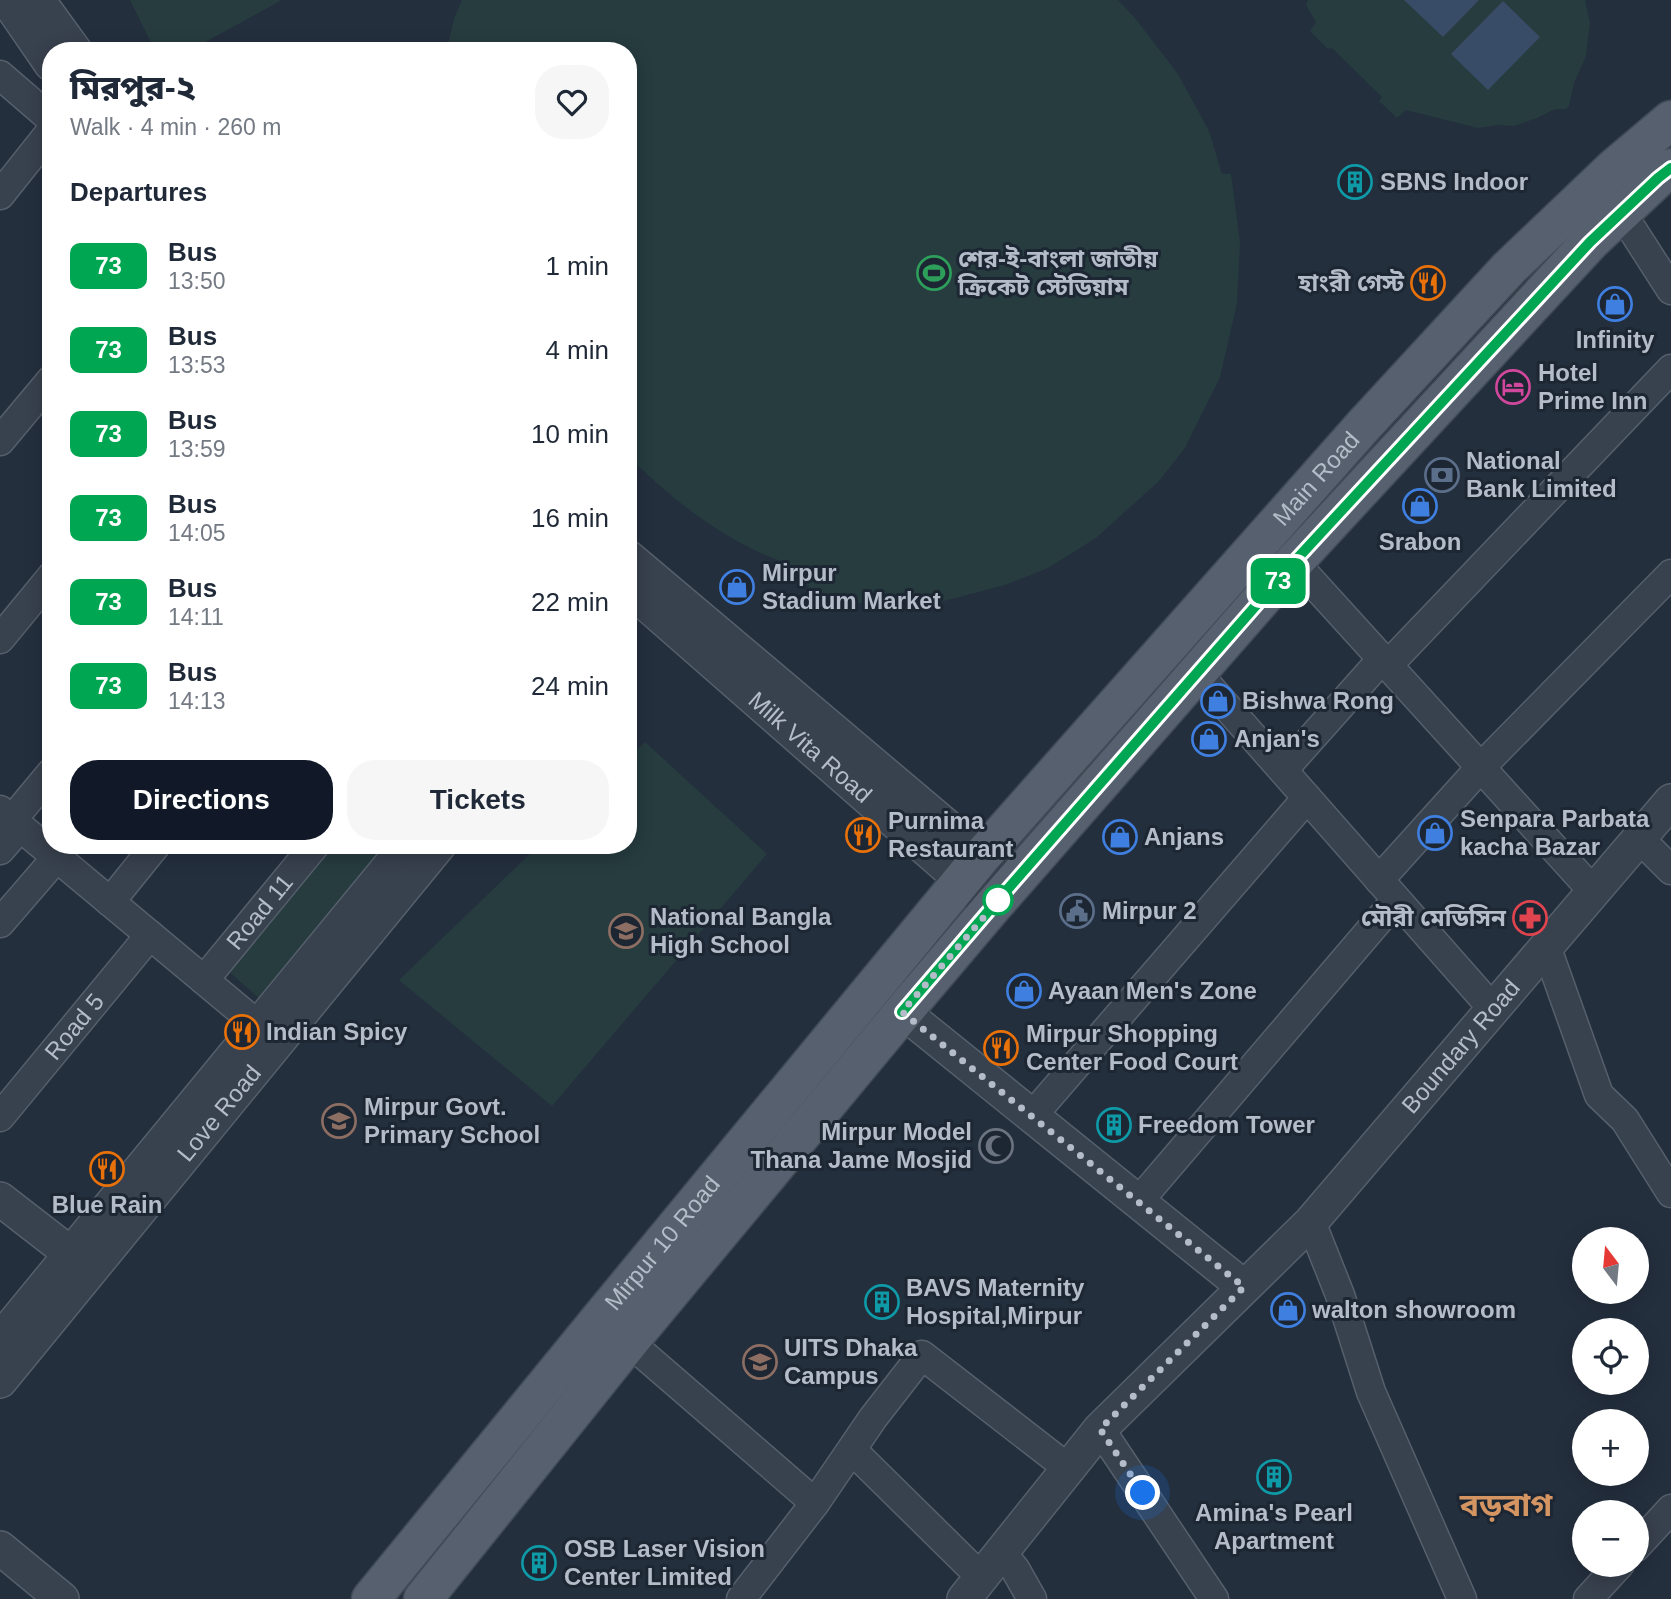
<!DOCTYPE html>
<html lang="en">
<head>
<meta charset="utf-8">
<style>
	:root { --surface:#fff; --page:#f6f6f7; --text:#1f2937; --muted:#747a83; --accent:#111827 }
	body { margin:0; font-family:Helvetica,"Noto Sans Bengali",sans-serif; background:var(--page); color:var(--text); height:100vh; display:flex; flex-direction:column; font-size:26px; white-space:nowrap }
	* { box-sizing:border-box; margin:0 }
	p { font-size:23px; color:var(--muted) }
	.icon { flex:none; width:38px; height:38px; fill:none; stroke:currentColor; stroke-width:2; stroke-linecap:round; stroke-linejoin:round }
	.map { position:relative; flex:1; overflow:hidden }
	.details { position:absolute; left:42px; top:42px; width:595px; height:812px; display:flex; flex-direction:column; background:var(--surface); border-radius:28px; box-shadow:0 4px 18px #0003 }
	.details>* { flex:none }
	.badge { padding:0 14px; border-radius:10px; font-size:24px; line-height:46px }
	.needle { width:46px; rotate:344deg }
	.buttons { position:absolute; left:1572px; top:1227px; display:grid; gap:14px }
	.buttons a { display:grid; place-items:center; width:77px; height:77px; border-radius:50%; background:var(--surface); box-shadow:0 4px 18px #0003; font-size:35px }
	.you { position:absolute; width:35px; height:35px; margin:-18px; border:5px solid #fff; border-radius:50%; background:#1a73e8; box-shadow:0 0 0 10px #1a73e833 }
	.map>.badge { position:absolute; translate:-50% -50%; box-shadow:0 0 0 4px #fff }
	h2 { padding:0 28px; font-size:26px; line-height:63px }
	.round { display:grid; place-items:center; flex:none; width:74px; height:74px; border-radius:28px; background:var(--page) }
	.headline { display:flex; align-items:center; justify-content:space-between; height:119px; padding:0 28px }
	h1 { font-size:33px; font-weight:800; line-height:52px }
	.primary-button { display:flex; gap:14px; margin-top:auto; padding:14px 28px }
	.primary-button a { flex:1; height:80px; border-radius:28px; background:var(--accent); color:#fff; font-size:28px; font-weight:800; line-height:80px; text-align:center }
	.primary-button a+a { background:var(--page); color:var(--text) }
	ul { padding:0; list-style:none }
	li { display:flex; align-items:center; gap:21px; height:84px; padding:0 28px }
	li div { flex:1 }
	li b { display:block; font-size:26px }
	li em { font-style:normal }
	li .badge { min-width:77px; font-weight:700; text-align:center }
	.map>svg:first-child { display:block }
	.green { fill:#263c3f }
	.water { fill:#394c67 }
	.lines { fill:none; stroke-linecap:round; stroke-linejoin:round }
	.minor-casing { stroke:#565f6c; stroke-width:31 }
	.tertiary-casing { stroke:#565f6c; stroke-width:36 }
	.primary-casing { stroke:#414a57; stroke-width:41 }
	.minor { stroke:#38414e; stroke-width:28 }
	.tertiary { stroke:#38414e; stroke-width:33 }
	.primary { stroke:#56606e; stroke-width:38 }
	.line-casing { stroke:#fff; stroke-width:16 }
	.line { stroke:#00a651; stroke-width:10 }
	.walk { stroke:#b4bcc9; stroke-width:7; stroke-dasharray:0 12.6 }
	.stop-dot { fill:#fff; stroke:#00a651; stroke-width:3.5 }
	.labels { text-anchor:middle; stroke-width:6; stroke-linejoin:round; paint-order:stroke }
	.poi-label { font-size:24px; font-weight:bold; fill:#b4bcc9; stroke:#1d2633; text-anchor:start }
	.street-label { font-size:24px; fill:#b4bcc9; stroke:#1d2633 }
	.district-label { font-size:32px; font-weight:bold; fill:#d59563; stroke:#1d2633 }
</style>
</head>
<body>
<div class="map">
<svg width="1671" height="1599" viewBox="0 0 1671 1599">
	<rect width="100%" height="100%" fill="#242f3e"/>
	<path class="green" d="M130,0H282L189,51H155Z
		M462,0H1118L1135,18L1178,74L1209,131L1222,174H1231L1240,242L1237,303L1220,377L1185,448L1159,481L1096,538L1048,568L1005,585L940,602L851,603L806,595L809,585L786,578L789,564C728,544 673,501 628,456V51H446L455,16Z
		M1308,0H1585L1590,23L1586,56L1574,83L1569,106L1566,109H1555L1537,118L1514,126L1498,125L1478,128L1406,110L1397,118L1379,101L1382,97L1332,48L1328,49L1310,31L1316,22L1306,5Z
		M645,742L767,854L552,1106L399,980L539,845H628V758Z
		M331,845H385L260,999L227,970Z"/>
	<path class="water" d="M1404,0H1479L1443,37Z
		M1503,1L1540,37L1488,90L1451,54Z"/>
	<g class="lines">
		<g class="minor-casing">
			<g id="minor">
				<path d="M0,75L51,119"/>
				<path d="M0,195L51,131"/>
				<path d="M1621,212L1671,290"/>
				<path d="M0,441L51,380"/>
				<path d="M1294,562L1593,891"/>
				<path d="M0,639L51,577"/>
				<path d="M1388,665L1671,369"/>
				<path d="M1197,673L1493,1009"/>
				<path d="M1283,770L1382,659"/>
				<path d="M0,810L259,1026"/>
				<path d="M12,820L51,773"/>
				<path d="M1639,838L1671,870"/>
				<path d="M0,850L20,827"/>
				<path d="M1379,880L1480,768L1671,574"/>
				<path d="M110,902L156,845"/>
				<path d="M0,923L57,857"/>
				<path d="M1546,946L1599,1095L1625,1120L1671,1193"/>
				<path id="s1" d="M204,980L315,845"/>
				<path d="M1032,1116L1307,798"/>
				<path id="s2" d="M0,1117L150,935"/>
				<path d="M1138,1202L1396,900"/>
				<path d="M1311,1222L1340,1295L1371,1392L1462,1599"/>
				<path d="M629,1342L815,1503"/>
				<path d="M1100,1429L1214,1599"/>
				<path d="M852,1450L981,1577"/>
				<path d="M1636,1547L1671,1509"/>
				<path d="M1002,1553L1015,1569L1032,1599"/>
				<path d="M741,1599L815,1503L873,1418L922,1355L1069,1469"/>
				<path d="M1588,1599L1620,1564"/>
			</g>
		</g>
		<g class="tertiary-casing">
			<g id="tertiary">
				<path d="M7,0L51,64"/>
				<path d="M38,0L75,51"/>
				<path d="M628,557L1014,883"/>
				<path id="s3" d="M628,588L982,898"/>
				<path d="M903,1012L1244,1287"/>
				<path d="M0,1199L71,1254"/>
				<path d="M0,1340L407,845"/>
				<path id="s4" d="M0,1381L439,845"/>
				<path d="M0,1548L62,1599"/>
				<path id="s5" d="M964,1599L1100,1429L1311,1222L1671,801"/>
			</g>
		</g>
		<g class="primary-casing">
			<g id="primary">
				<path id="s6" d="M371,1599L595,1325L982,856L1365,424L1509,268L1613,169L1671,120"/>
				<path d="M423,1599L629,1342L903,1012L992,907L1294,562L1590,242L1658,178L1671,168"/>
			</g>
		</g>
		<use href="#minor" class="minor"/>
		<use href="#tertiary" class="tertiary"/>
		<use href="#primary" class="primary"/>
	</g>
	<g class="lines">
		<g class="line-casing">
			<path id="line" d="M902,1012L992,907L1294,562L1590,242L1658,178L1671,168"/>
		</g>
		<use href="#line" class="line"/>
		<path class="walk" d="M998,900L1003,895L902,1012L1244,1287L1100,1429L1143,1493"/>
	</g>
	<defs>
		<g id="building-ring" transform="scale(1.75)"><circle r="9.5" fill="#1d2633" stroke="#0f9aa8" stroke-width="1.5"/><path d="M-4-6H4V6H1V3H-1V6H-4ZM-2.5-4.3h1.7v1.8h-1.7ZM.8-4.3h1.7v1.8H.8ZM-2.5-1h1.7V.8h-1.7ZM.8-1h1.7V.8H.8Z" fill="#0f9aa8"/></g>
		<g id="stadium-ring" transform="scale(1.75)"><circle r="9.5" fill="#1d2633" stroke="#2e9e5b" stroke-width="1.5"/><path d="M0-5a6.5 5 0 1 0 0 10a6.5 5 0 1 0 0-10ZM-3.5-1.8h7v3.6h-7Z" fill="#2e9e5b"/></g>
		<g id="restaurant-ring" transform="scale(1.75)"><circle r="9.5" fill="#1d2633" stroke="#e8710a" stroke-width="1.5"/><path d="M-5-6h1v4h1v-4h1v4h1v-4h1v5L-1.5 .5V6h-2V.5L-5-1ZM5-6V6H3V1.5H1.5Q1.5-4 5-6Z" fill="#e8710a"/></g>
		<g id="shop-ring" transform="scale(1.75)"><circle r="9.5" fill="#1d2633" stroke="#3f7fe0" stroke-width="1.5"/><path d="M-5-2.5h2.3a2.7 3.5 0 0 1 5.4 0H5L5.5 6h-11ZM-1.5-2.5h3a1.5 2.3 0 0 0-3 0Z" fill="#3f7fe0"/></g>
		<g id="hotel-ring" transform="scale(1.75)"><circle r="9.5" fill="#1d2633" stroke="#d1479c" stroke-width="1.5"/><path d="M-6-4.5h1.5V1H6V5H4.5V3h-9V5H-6ZM-4 0a1.8 1.8 0 1 1 3.6 0ZM.5 0V-2.5h3Q6-2.5 6 0Z" fill="#d1479c"/></g>
		<g id="bank-ring" transform="scale(1.75)"><circle r="9.5" fill="#1d2633" stroke="#5c6f8a" stroke-width="1.5"/><path d="M-6-4H6V4H-6ZM0-2.3a2.3 2.3 0 1 0 0 4.6a2.3 2.3 0 1 0 0-4.6Z" fill="#5c6f8a"/></g>
		<g id="civic-ring" transform="scale(1.75)"><circle r="9.5" fill="#1d2633" stroke="#5c6f8a" stroke-width="1.5"/><path d="M-.6-6.5H3V-4.5H.6V-3L4-1V1h2V6H-6V1h2V-1L-.6-3ZM-1.2 2.5V6h2.4V2.5Z" fill="#5c6f8a"/></g>
		<g id="pharmacy-ring" transform="scale(1.75)"><circle r="9.5" fill="#1d2633" stroke="#e0444e" stroke-width="1.5"/><path d="M-2-6h4v4h4v4h-4v4h-4v-4h-4v-4h4Z" fill="#e0444e"/></g>
		<g id="school-ring" transform="scale(1.75)"><circle r="9.5" fill="#1d2633" stroke="#8d6e63" stroke-width="1.5"/><path d="M0-5L7-2L0 1L-7-2ZM-4 1L0 2.5L4 1V4Q0 6-4 4Z" fill="#8d6e63"/></g>
		<g id="mosque-ring" transform="scale(1.75)"><circle r="9.5" fill="#1d2633" stroke="#6b7280" stroke-width="1.5"/><path d="M3.5-4.9A6 6 0 1 0 3.5 4.9A5 5 0 1 1 3.5-4.9Z" fill="#6b7280"/></g>
		<g id="university-ring" transform="scale(1.75)"><circle r="9.5" fill="#1d2633" stroke="#8d6e63" stroke-width="1.5"/><path d="M0-5L7-2L0 1L-7-2ZM-4 1L0 2.5L4 1V4Q0 6-4 4Z" fill="#8d6e63"/></g>
	</defs>
	<g fill-rule="evenodd">
		<use href="#building-ring" x="1355" y="182"/>
		<use href="#stadium-ring" x="934" y="273"/>
		<use href="#restaurant-ring" x="1428" y="283"/>
		<use href="#shop-ring" x="1615" y="304"/>
		<use href="#hotel-ring" x="1513" y="387"/>
		<use href="#bank-ring" x="1442" y="475"/>
		<use href="#shop-ring" x="1420" y="506"/>
		<use href="#shop-ring" x="737" y="587"/>
		<use href="#shop-ring" x="1218" y="701"/>
		<use href="#shop-ring" x="1209" y="739"/>
		<use href="#shop-ring" x="1435" y="833"/>
		<use href="#restaurant-ring" x="863" y="835"/>
		<use href="#shop-ring" x="1120" y="837"/>
		<use href="#civic-ring" x="1077" y="911"/>
		<use href="#pharmacy-ring" x="1530" y="918"/>
		<use href="#school-ring" x="626" y="931"/>
		<use href="#shop-ring" x="1024" y="991"/>
		<use href="#restaurant-ring" x="242" y="1032"/>
		<use href="#restaurant-ring" x="1001" y="1048"/>
		<use href="#school-ring" x="339" y="1121"/>
		<use href="#building-ring" x="1114" y="1125"/>
		<use href="#mosque-ring" x="996" y="1146"/>
		<use href="#restaurant-ring" x="107" y="1169"/>
		<use href="#building-ring" x="882" y="1302"/>
		<use href="#shop-ring" x="1288" y="1310"/>
		<use href="#university-ring" x="760" y="1362"/>
		<use href="#building-ring" x="1274" y="1477"/>
		<use href="#building-ring" x="539" y="1563"/>
	</g>
	<circle class="stop-dot" cx="998" cy="900" r="14"/>
	<g class="labels">
		<g class="poi-label">
			<text x="1380" y="190">SBNS Indoor</text>
			<text x="958" y="267">শের-ই-বাংলা জাতীয়<tspan x="958" dy="28">ক্রিকেট স্টেডিয়াম</tspan></text>
			<text x="1404" y="291" text-anchor="end">হাংরী গেস্ট</text>
			<text x="1615" y="348" text-anchor="middle">Infinity</text>
			<text x="1538" y="381">Hotel<tspan x="1538" dy="28">Prime Inn</tspan></text>
			<text x="1466" y="469">National<tspan x="1466" dy="28">Bank Limited</tspan></text>
			<text x="1420" y="550" text-anchor="middle">Srabon</text>
			<text x="762" y="581">Mirpur<tspan x="762" dy="28">Stadium Market</tspan></text>
			<text x="1242" y="709">Bishwa Rong</text>
			<text x="1234" y="747">Anjan's</text>
			<text x="1460" y="827">Senpara Parbata<tspan x="1460" dy="28">kacha Bazar</tspan></text>
			<text x="888" y="829">Purnima<tspan x="888" dy="28">Restaurant</tspan></text>
			<text x="1144" y="845">Anjans</text>
			<text x="1102" y="919">Mirpur 2</text>
			<text x="650" y="925">National Bangla<tspan x="650" dy="28">High School</tspan></text>
			<text x="1506" y="926" text-anchor="end">মৌরী মেডিসিন</text>
			<text x="1048" y="999">Ayaan Men's Zone</text>
			<text x="266" y="1040">Indian Spicy</text>
			<text x="1026" y="1042">Mirpur Shopping<tspan x="1026" dy="28">Center Food Court</tspan></text>
			<text x="364" y="1115">Mirpur Govt.<tspan x="364" dy="28">Primary School</tspan></text>
			<text x="1138" y="1133">Freedom Tower</text>
			<text x="972" y="1140" text-anchor="end">Mirpur Model<tspan x="972" dy="28">Thana Jame Mosjid</tspan></text>
			<text x="107" y="1213" text-anchor="middle">Blue Rain</text>
			<text x="906" y="1296">BAVS Maternity<tspan x="906" dy="28">Hospital,Mirpur</tspan></text>
			<text x="1312" y="1318">walton showroom</text>
			<text x="784" y="1356">UITS Dhaka<tspan x="784" dy="28">Campus</tspan></text>
			<text x="1274" y="1521" text-anchor="middle">Amina's Pearl<tspan x="1274" dy="28">Apartment</tspan></text>
			<text x="564" y="1557">OSB Laser Vision<tspan x="564" dy="28">Center Limited</tspan></text>
		</g>
		<g class="street-label">
			<text dy="8" stroke="none"><textPath href="#s6" startOffset="1466">Main Road</textPath></text>
			<text dy="8" stroke="none"><textPath href="#s3" startOffset="242">Milk Vita Road</textPath></text>
			<text dy="8" stroke="none"><textPath href="#s1" startOffset="88">Road 11</textPath></text>
			<text dy="8" stroke="none"><textPath href="#s2" startOffset="117">Road 5</textPath></text>
			<text dy="8" stroke="none"><textPath href="#s5" startOffset="744">Boundary Road</textPath></text>
			<text dy="8" stroke="none"><textPath href="#s4" startOffset="346">Love Road</textPath></text>
			<text dy="8" stroke="none"><textPath href="#s6" startOffset="460">Mirpur 10 Road</textPath></text>
		</g>
		<g class="district-label">
			<text x="1506" y="1516">বড়বাগ</text>
		</g>
	</g>
</svg>
<div class="buttons">
<a><svg class="needle" viewBox="-14 -14 28 28"><path d="M0-13l5 13h-10z" fill="#e53935"/><path d="M0 13l5-13h-10z" fill="#747a83"/></svg></a>
<a><svg class="icon" aria-label="locate" viewBox="0 0 24 24"><circle cx="12" cy="12" r="6"/><path d="M12 2v4M12 18v4M2 12h4M18 12h4"/></svg></a>
<a>+</a>
<a>−</a>
</div>
<div class="you" style="left:1143px;top:1493px"></div>
<b class="badge" style="left:1278px;top:581px;background:#00a651;color:#fff">73</b>
<section class="details">
<div class="headline"><div><h1>মিরপুর-২</h1><p>Walk · 4 min · 260 m</p></div><a class="round"><svg class="icon" aria-label="heart" viewBox="0 0 24 24"><path d="M12 20l-8-8c-3-5 5-10 8-4 3-6 11-1 8 4z"/></svg></a></div>
<h2>Departures</h2>
<ul>
<li><span class="badge" style="background:#00a651;color:#fff">73</span><div><b>Bus</b><p>13:50</p></div><em>1 min</em></li>
<li><span class="badge" style="background:#00a651;color:#fff">73</span><div><b>Bus</b><p>13:53</p></div><em>4 min</em></li>
<li><span class="badge" style="background:#00a651;color:#fff">73</span><div><b>Bus</b><p>13:59</p></div><em>10 min</em></li>
<li><span class="badge" style="background:#00a651;color:#fff">73</span><div><b>Bus</b><p>14:05</p></div><em>16 min</em></li>
<li><span class="badge" style="background:#00a651;color:#fff">73</span><div><b>Bus</b><p>14:11</p></div><em>22 min</em></li>
<li><span class="badge" style="background:#00a651;color:#fff">73</span><div><b>Bus</b><p>14:13</p></div><em>24 min</em></li>
</ul>
<div class="primary-button"><a>Directions</a><a>Tickets</a></div>
</section>
</div>
</body>
</html>
